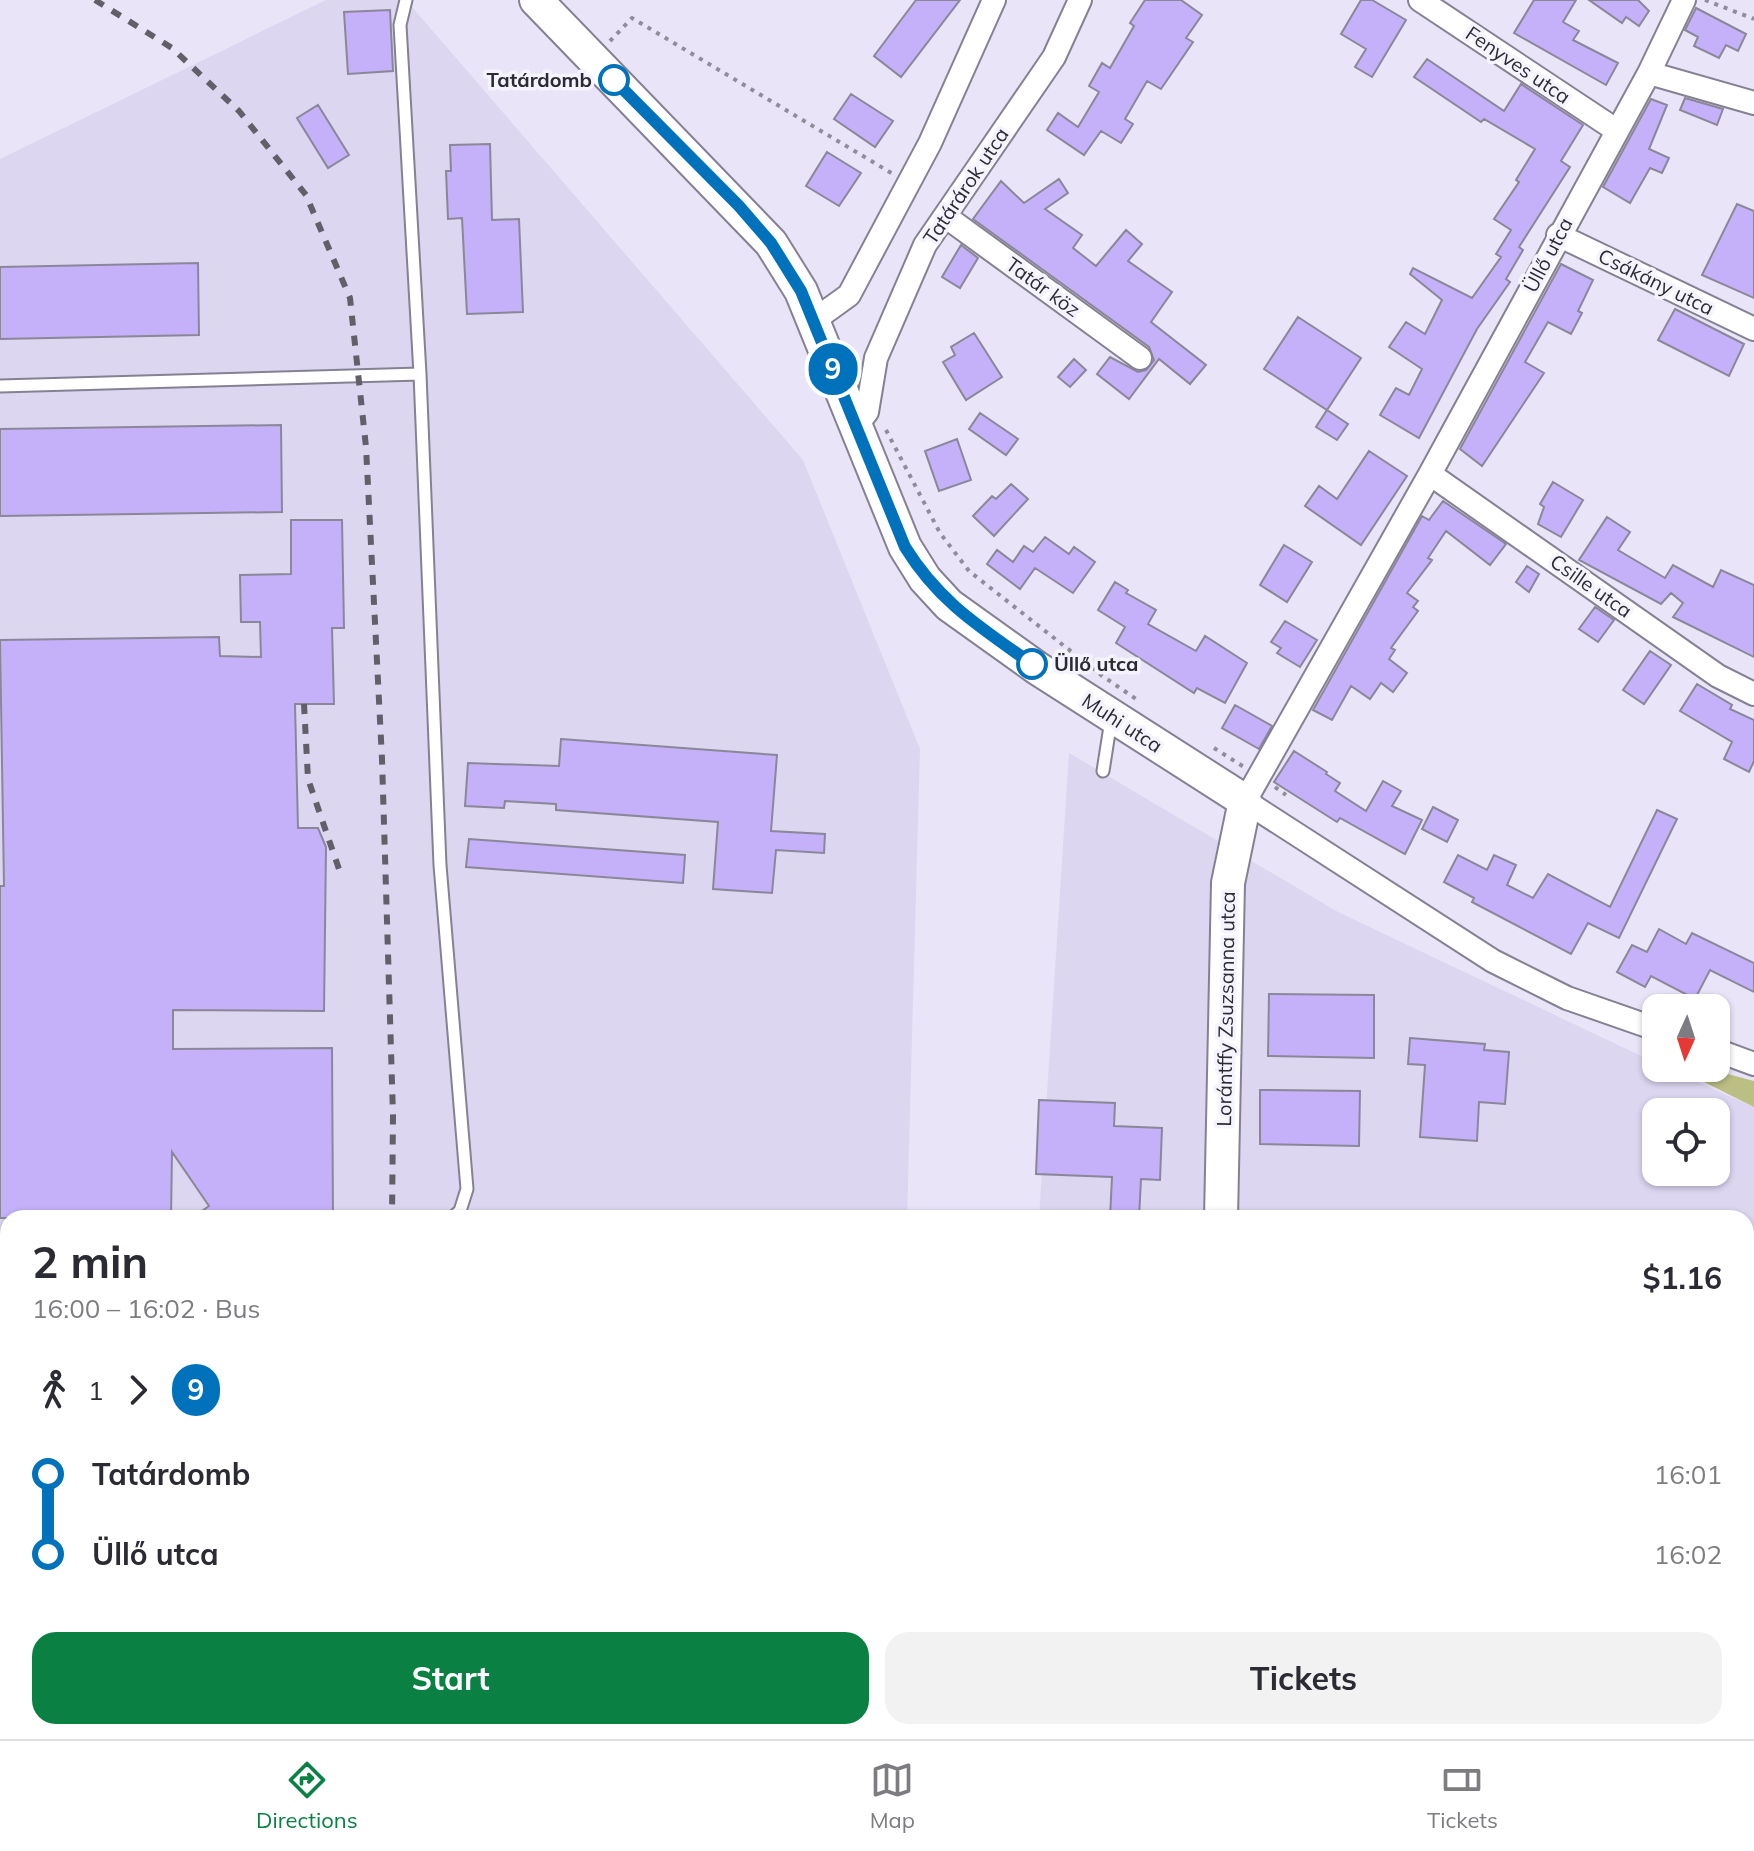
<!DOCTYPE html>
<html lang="en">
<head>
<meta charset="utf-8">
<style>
	:root { --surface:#fff; --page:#f2f2f3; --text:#2b2b33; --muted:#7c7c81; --line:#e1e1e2; --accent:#0b8043 }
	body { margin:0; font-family:Mulish,sans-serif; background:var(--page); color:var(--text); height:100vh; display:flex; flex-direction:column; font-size:30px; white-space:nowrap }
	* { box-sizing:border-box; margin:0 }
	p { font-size:26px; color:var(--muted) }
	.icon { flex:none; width:44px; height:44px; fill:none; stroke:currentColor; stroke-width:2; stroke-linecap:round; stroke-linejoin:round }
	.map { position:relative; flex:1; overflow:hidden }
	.sheet { position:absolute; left:0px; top:1210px; width:1754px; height:530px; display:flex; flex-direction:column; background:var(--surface); border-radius:24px 24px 0 0; box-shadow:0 2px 6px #0004 }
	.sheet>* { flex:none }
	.badge { padding:0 16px; border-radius:26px; font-size:28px; line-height:52px }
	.needle { width:52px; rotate:183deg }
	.controls { position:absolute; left:1642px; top:994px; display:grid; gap:16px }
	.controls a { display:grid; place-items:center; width:88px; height:88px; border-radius:16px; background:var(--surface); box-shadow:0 2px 6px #0004; font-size:40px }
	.map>.badge { position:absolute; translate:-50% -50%; box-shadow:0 0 0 4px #fff }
	.legs { display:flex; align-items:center; gap:12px; height:88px; padding:0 32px; font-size:26px }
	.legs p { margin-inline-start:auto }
	.headline { display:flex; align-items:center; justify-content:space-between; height:136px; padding:0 32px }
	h1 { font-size:44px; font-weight:700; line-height:60px }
	.button { display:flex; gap:16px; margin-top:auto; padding:16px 32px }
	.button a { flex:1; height:92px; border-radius:24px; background:var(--accent); color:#fff; font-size:32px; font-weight:700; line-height:92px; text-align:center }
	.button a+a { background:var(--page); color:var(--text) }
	ul { padding:0 32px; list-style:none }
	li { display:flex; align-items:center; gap:28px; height:80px; font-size:30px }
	li i { display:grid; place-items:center; width:12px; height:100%; margin:0 10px; background:currentColor }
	li i::after { content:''; width:20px; height:20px; margin:-10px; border:6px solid; border-radius:50%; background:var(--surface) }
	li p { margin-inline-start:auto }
	li:first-child i { background:linear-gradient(#0000 50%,currentColor 0) }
	li:last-child i { background:linear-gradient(currentColor 50%,#0000 0) }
	.tabs { display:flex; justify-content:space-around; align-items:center; height:112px; border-top:2px solid var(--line); background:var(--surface); font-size:22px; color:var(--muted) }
	.tabs a { display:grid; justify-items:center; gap:4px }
	.tabs .selected { color:var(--accent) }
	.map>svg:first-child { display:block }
	.built { fill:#dcd6f1; fill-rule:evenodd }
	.green { fill:#bbbf84 }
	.building { fill:#c4b1fa; stroke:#8b8798; stroke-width:2 }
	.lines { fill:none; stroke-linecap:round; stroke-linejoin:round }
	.service-casing { stroke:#858192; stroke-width:15 }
	.minor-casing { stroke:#858192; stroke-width:26 }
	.secondary-casing { stroke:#858192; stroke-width:36 }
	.path { stroke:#908d9b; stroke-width:4; stroke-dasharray:4 6; stroke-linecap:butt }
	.service { stroke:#fff; stroke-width:11 }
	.minor { stroke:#fff; stroke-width:22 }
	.secondary { stroke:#fff; stroke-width:32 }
	.rail { stroke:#625f69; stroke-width:6; stroke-dasharray:10 10; stroke-linecap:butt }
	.line-1-casing { stroke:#fff; stroke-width:18 }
	.line-1 { stroke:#0072bc; stroke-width:12 }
	.stop-1-dot { fill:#fff; stroke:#0072bc; stroke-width:4 }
	.labels { text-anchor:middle; stroke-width:7; stroke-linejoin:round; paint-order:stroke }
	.street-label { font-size:20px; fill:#2d2b32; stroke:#f5f3ff }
	.stop-label { font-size:20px; font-weight:bold; fill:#2d2b32; stroke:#f5f3ff; text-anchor:end }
</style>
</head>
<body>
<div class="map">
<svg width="1754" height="1739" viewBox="0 0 1754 1739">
	<rect width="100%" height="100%" fill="#e9e4f8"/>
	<path class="built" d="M326,0H406L803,460L920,749L907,1218H8V1732H893L892,1739H0V159Z
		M1069,753L1338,912L1656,1063V1068H1666L1754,1107V1516H1746V1218H1039ZM1656,1112H1716V1172H1656Z
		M1014,1732H1255V1739H1014Z"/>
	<path class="green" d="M1676,1068H1705L1754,1081V1107Z"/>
	<path class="building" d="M916,0H960L901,77L874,56Z
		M1145,0H1181L1202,15L1186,38L1193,42L1161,89L1147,81L1125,119L1133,124L1121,143L1101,131L1084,155L1047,130L1058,113L1078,127L1099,92L1089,86L1102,63L1110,68L1134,26L1130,23Z
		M1361,0H1372L1406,20L1372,77L1355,67L1366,49L1341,34Z
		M1534,0H1576L1563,22L1579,31L1573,40L1618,63L1606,85L1514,33Z
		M1589,0H1638L1649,11L1639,26L1626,17L1622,23Z
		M1696,8L1746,34L1738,51L1726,45L1719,58L1694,46L1698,37L1685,30Z
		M390,10L393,71L348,74L344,12Z
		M1427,59L1504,111L1521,84L1583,125L1561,161L1570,167L1519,247L1523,250L1506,279L1510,282L1477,329L1419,438L1380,415L1396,388L1409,395L1422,369L1389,347L1406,322L1425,334L1442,300L1410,274L1413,268L1472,298L1501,257L1496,254L1511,230L1494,219L1519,182L1516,180L1535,149L1484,119L1481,122L1414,77Z
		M851,94L893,121L875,147L834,119Z
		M1685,98L1723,109L1717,125L1680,110Z
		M1651,99L1667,105L1649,149L1669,158L1662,173L1650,168L1630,203L1603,187Z
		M318,105L349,155L328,168L297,118Z
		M490,144L492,220L519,219L523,312L467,314L462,218L448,219L446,171H451L450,145Z
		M827,152L861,173L839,206L806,186Z
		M1059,179L1068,193L1045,209L1082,235L1073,248L1096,266L1126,230L1142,244L1128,261L1172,292L1151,322L1206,365L1190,384L1159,359L1129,399L1097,374L1110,357L1138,372L1146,370L1154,360L1149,347L973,219L1001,181L1024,203Z
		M1737,204L1754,211V298L1702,275Z
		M961,245L978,258L960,288L942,277Z
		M198,263L199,335L0,339V267Z
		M1561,264L1593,280L1578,311L1582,313L1571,334L1548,322L1525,362L1544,373L1482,466L1460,449Z
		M1675,309L1744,344L1729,376L1658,340Z
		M1298,317L1361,358L1327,410L1264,369Z
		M974,333L1002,377L966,400L943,362L955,355L951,347Z
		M1074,359L1086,370L1070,387L1058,377Z
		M1327,410L1348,424L1337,440L1316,427Z
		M980,413L1018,439L1006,455L969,429Z
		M281,425L282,512L0,516V429Z
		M957,439L971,480L939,491L925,451Z
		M1369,451L1407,476L1361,545L1305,506L1319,486L1337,499Z
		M1553,482L1583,500L1561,537L1538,524L1544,507L1540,504Z
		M1011,484L1028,499L994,536L973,516L992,496L996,499Z
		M1443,501L1506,544L1490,565L1446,531L1428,558L1432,560L1407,593L1418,601L1413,607L1418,611L1391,648L1395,650L1389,659L1407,673L1393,692L1381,683L1370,699L1351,686L1332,720L1313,710L1422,516L1429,520Z
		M1607,517L1630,532L1618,550L1665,578L1673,565L1713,587L1721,570L1754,585V657L1673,617L1683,603L1671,593L1661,604L1579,560Z
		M291,520H342L344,628H332L334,704H295L298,828H318L326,847L324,1011L173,1010V1049L332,1048L333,1218H192L209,1206L172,1152L171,1218H0V886H4L0,640L219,637L220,656L261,657L260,622H241L240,575L291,574Z
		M1045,537L1069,554L1074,547L1095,562L1073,593L1035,568L1020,589L987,564L997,550L1013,562L1024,546L1033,552Z
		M1284,545L1312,562L1287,602L1260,585Z
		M1527,566L1539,574L1529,592L1516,582Z
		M1115,582L1128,590L1126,593L1156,610L1148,624L1196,651L1205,636L1247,663L1225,703L1197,688L1194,693L1116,643L1125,627L1098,610Z
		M1595,607L1614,620L1598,642L1579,629Z
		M1285,621L1317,640L1300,667L1277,653L1281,648L1271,642Z
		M1650,651L1671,665L1644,704L1623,690Z
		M1697,684L1732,705L1730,709L1754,720V761L1749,772L1724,759L1732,742L1680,711Z
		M1235,705L1272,726L1259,749L1222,728Z
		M561,739L777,755L771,831L825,834L824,853L776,850L772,893L713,889L718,822L556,810V804L505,801L504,808L465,806L468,763L559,766Z
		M1294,751L1327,772L1326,774L1340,783L1335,791L1366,811L1383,781L1401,791L1392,806L1422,820L1405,854L1340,818L1337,822L1274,782Z
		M1433,807L1458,820L1447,842L1422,829Z
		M1657,810L1677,819L1619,938L1588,923L1571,954L1472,902L1474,898L1444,882L1458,855L1487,870L1494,855L1516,865L1507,885L1533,898L1548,874L1610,907Z
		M469,839L685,855L683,883L466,867Z
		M1659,929L1686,944L1692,933L1754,963V992L1710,970L1695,999L1651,976L1645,987L1617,972L1632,945L1647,952Z
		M1269,994L1374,995V1058L1268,1056Z
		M1410,1038L1485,1044L1484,1050L1509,1052L1505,1104L1479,1102L1477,1141L1420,1137L1425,1065L1408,1064Z
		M1260,1090L1360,1091L1359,1146L1260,1144Z
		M1039,1100L1115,1103L1114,1126L1162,1128L1160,1180L1141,1179L1139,1218H1110L1112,1177L1036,1174Z"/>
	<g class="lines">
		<g class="service-casing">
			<path id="service" d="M406,0L400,25L420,374L440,865L467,1189L460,1211L452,1218
				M0,386L420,374
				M1103,771L1111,720
				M0,1388H8
				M169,1732L170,1739"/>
		</g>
		<g class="minor-casing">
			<path id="minor" d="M1420,0L1616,130
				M1649,73L1754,103
				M945,216L1140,358
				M1558,235L1754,329
				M813,321L849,295L930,143L994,0
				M856,426L867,412L876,358L925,245L1054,57L1080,0
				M1430,474L1718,676L1754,694
				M1656,1029L1567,998L1493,961L1245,801L1430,474L1649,73L1684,0
				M1716,1050L1754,1064"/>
		</g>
		<g class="secondary-casing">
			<path id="secondary" d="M536,0L771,243L801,291L905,547L925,579L949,605L1037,668L1245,801L1228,883L1221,1218
				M1212,1732V1739"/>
		</g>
		<path class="path" d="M1705,0L1754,19
			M610,41L632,18L893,174
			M886,430L940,533L969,571L1101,675L1139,701
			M1214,748L1244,767
			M1275,787L1286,795"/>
		<use href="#service" class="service"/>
		<use href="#minor" class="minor"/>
		<use href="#secondary" class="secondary"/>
		<path class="rail" d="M95,0L172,48L239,111L306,195L350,298L366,447L382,759L393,1115L392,1218
			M304,704L308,779L340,872
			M204,1732L207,1739
			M385,1732V1739"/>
	</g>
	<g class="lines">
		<g class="line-1-casing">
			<path id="line-1" d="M614,80L739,206L771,243L801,291L905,547C939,602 980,627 1032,664"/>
		</g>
		<use href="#line-1" class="line-1"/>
	</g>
	<g class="stop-1-dot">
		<circle cx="614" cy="80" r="14"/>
		<circle cx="1032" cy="664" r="14"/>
	</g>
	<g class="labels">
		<g class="street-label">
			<text transform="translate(1518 65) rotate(34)" y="7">Fenyves utca</text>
			<text transform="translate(966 186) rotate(-56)" y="7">Tatárárok utca</text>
			<text transform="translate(1548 255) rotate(-62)" y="7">Üllő utca</text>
			<text transform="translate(1656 282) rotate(26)" y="7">Csákány utca</text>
			<text transform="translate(1043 287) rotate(36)" y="7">Tatár köz</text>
			<text transform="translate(1591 586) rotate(35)" y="7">Csille utca</text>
			<text transform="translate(1122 723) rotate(33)" y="7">Muhi utca</text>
			<text transform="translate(1226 1009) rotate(-89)" y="7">Lorántffy Zsuzsanna utca</text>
		</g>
		<g class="stop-label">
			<text x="592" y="87">Tatárdomb</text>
			<text x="1054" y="671" text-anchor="start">Üllő utca</text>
		</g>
	</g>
</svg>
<div class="controls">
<a><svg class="needle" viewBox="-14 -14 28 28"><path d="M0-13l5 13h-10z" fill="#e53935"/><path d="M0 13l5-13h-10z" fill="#7c7c81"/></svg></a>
<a><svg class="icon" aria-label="locate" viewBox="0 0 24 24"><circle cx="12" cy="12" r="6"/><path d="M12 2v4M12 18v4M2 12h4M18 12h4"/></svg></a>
</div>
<b class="badge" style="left:833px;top:369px;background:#0072bc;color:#fff">9</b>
<section class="sheet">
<div class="headline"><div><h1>2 min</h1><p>16:00 – 16:02 · Bus</p></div><b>$1.16</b></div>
<div class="legs"><svg class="icon" aria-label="walk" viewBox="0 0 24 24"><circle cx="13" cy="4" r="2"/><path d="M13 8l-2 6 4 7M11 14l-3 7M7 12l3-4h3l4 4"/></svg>1<svg class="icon" aria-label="forward" viewBox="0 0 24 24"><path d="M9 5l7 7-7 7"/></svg><b class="badge" style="background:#0072bc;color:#fff">9</b></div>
<ul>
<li><i style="color:#0072bc"></i><b>Tatárdomb</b><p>16:01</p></li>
<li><i style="color:#0072bc"></i><b>Üllő utca</b><p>16:02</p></li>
</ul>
<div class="button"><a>Start</a><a>Tickets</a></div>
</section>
</div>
<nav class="tabs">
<a class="selected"><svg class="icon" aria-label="directions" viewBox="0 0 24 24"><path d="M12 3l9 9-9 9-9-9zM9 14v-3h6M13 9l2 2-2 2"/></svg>Directions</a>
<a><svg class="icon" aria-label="map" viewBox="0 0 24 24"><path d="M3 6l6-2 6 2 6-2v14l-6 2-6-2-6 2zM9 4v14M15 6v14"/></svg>Map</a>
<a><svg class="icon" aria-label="tickets" viewBox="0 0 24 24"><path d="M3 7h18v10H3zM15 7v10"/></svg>Tickets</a>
</nav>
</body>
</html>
